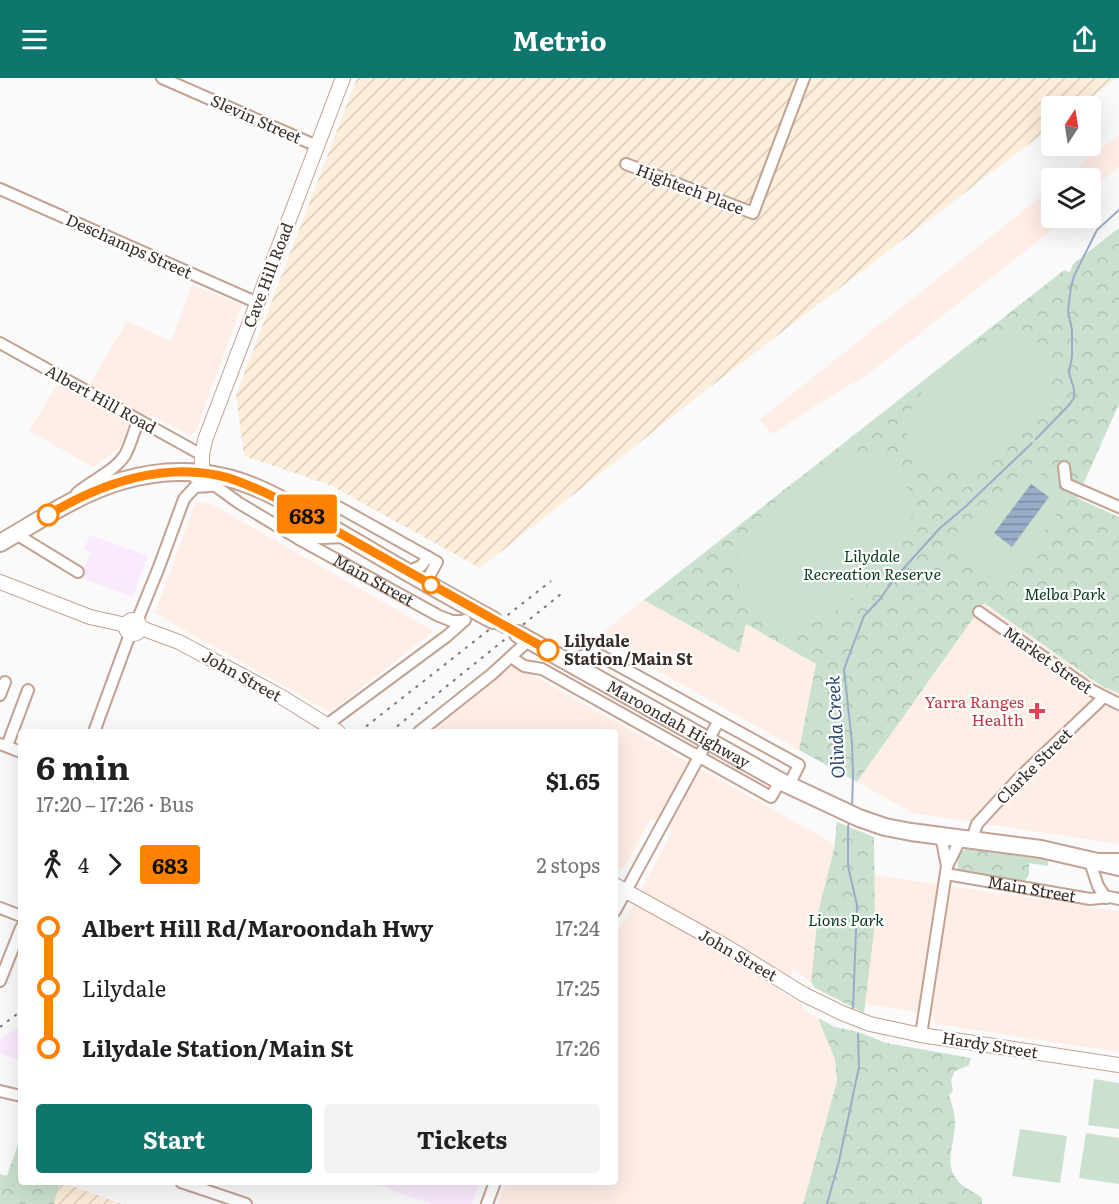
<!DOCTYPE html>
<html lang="en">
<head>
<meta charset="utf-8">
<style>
	:root { --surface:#fff; --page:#f2f2f2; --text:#202124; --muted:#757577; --accent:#0f766e }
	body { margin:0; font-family:Literata,serif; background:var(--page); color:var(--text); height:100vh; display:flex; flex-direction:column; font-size:22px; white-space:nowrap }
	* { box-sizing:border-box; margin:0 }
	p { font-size:20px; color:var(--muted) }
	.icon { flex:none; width:33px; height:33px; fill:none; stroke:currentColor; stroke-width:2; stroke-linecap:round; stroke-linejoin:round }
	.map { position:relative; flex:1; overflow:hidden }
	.side { position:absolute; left:18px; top:651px; width:600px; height:456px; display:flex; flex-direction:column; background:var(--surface); border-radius:6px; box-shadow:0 6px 24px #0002 }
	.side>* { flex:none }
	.badge { padding:0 12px; border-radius:4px; font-size:21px; line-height:39px }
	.needle { width:39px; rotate:12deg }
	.tools { position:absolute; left:1041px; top:18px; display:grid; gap:12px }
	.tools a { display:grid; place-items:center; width:60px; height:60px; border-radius:6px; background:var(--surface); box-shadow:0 6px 24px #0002; font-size:30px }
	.map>.badge { position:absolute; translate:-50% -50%; box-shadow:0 0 0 3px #fff }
	.legs { display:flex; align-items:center; gap:9px; height:66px; padding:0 18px; font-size:20px }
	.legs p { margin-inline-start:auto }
	.summary { display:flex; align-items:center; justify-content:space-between; height:102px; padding:0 18px }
	h1 { font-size:33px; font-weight:700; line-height:45px }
	.button { display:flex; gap:12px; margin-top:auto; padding:12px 18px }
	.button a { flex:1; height:69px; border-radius:6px; background:var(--accent); color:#fff; font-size:24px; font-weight:700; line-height:69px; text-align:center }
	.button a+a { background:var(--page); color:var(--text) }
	ul { padding:0 18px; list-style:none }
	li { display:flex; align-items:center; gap:21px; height:60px; font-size:22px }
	li i { display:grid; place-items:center; width:9px; height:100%; margin:0 8px; background:currentColor }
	li i::after { content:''; width:15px; height:15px; margin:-8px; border:4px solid; border-radius:50%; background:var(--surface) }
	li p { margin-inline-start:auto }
	li:first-child i { background:linear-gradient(#0000 50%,currentColor 0) }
	li:last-child i { background:linear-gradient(currentColor 50%,#0000 0) }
	header { display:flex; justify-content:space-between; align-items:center; height:78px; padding:0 18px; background:var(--accent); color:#fff; font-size:27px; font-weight:700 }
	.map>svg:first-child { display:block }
	.built { fill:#ffeee6 }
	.industrial { fill:url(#industrial-furrows) }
	.education { fill:#faeafd }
	.park { fill:url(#park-crowns) }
	.pitch { fill:#cae1cf }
	.water { fill:url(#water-rules) }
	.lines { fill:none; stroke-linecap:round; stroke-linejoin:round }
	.stream { stroke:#9aadc8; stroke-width:2 }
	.highway-tunnel { stroke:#d3d1d0; stroke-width:16; stroke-dasharray:16 8; stroke-linecap:butt }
	.minor-casing { stroke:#c2a293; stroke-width:14 }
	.major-casing { stroke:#c2a293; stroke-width:16 }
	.highway-casing { stroke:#c2a293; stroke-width:20 }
	.minor { stroke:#fff; stroke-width:10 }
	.major { stroke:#fff; stroke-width:14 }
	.highway { stroke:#fff; stroke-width:16 }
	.rail { stroke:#807874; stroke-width:2; stroke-dasharray:3 6; stroke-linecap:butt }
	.line-1-casing { stroke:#fff; stroke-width:14 }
	.line-1 { stroke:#ff8200; stroke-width:9 }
	.stop-1-dot { fill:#fff; stroke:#ff8200; stroke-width:3 }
	.health-dot { fill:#e0444e; stroke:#fff; stroke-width:2 }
	.labels { text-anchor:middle; stroke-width:4.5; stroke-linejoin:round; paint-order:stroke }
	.street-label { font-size:16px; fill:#392c26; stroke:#fff }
	.park-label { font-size:16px; font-style:italic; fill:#063a1c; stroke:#fff }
	.stop-label { font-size:16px; font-weight:bold; fill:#392c26; stroke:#fff; text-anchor:start }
	.health-label { font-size:16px; fill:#be3a42; stroke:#fff; text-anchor:end }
	.water-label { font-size:18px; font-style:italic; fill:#29466d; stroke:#fff }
</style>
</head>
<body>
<header><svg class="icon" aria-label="menu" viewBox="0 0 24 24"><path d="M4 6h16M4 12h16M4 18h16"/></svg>Metrio<svg class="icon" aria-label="share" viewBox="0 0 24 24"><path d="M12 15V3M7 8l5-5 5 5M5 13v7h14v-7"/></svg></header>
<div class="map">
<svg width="1119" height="1126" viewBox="0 0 1119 1126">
	<defs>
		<pattern id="industrial-furrows" width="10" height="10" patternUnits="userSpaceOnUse" patternTransform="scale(1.5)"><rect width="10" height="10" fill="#fdeedb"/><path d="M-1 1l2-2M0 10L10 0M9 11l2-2" fill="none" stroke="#daccbc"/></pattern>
		<pattern id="park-crowns" width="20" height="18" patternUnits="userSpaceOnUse" patternTransform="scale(1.5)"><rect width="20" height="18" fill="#cae1cf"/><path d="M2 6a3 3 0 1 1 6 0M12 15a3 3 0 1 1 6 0" fill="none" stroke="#aec1b2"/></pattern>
		<pattern id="water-rules" width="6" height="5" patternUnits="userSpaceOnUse" patternTransform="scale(1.5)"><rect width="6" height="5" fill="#9aadc8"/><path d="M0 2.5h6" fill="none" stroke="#7f8da2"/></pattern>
	</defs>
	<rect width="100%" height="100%" fill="#fafafa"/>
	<path class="built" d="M1119,57V89L1091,112L1090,100H1064Z
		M1051,111L1052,140H1067L867,297L818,326L773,356L759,342Z
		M192,207L242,227L195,355L189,357L151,337L117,372L93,389L29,353L65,293L90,306L127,243L171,263Z
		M208,424L434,553L330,634L155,535L195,425Z
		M644,522L739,575L745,546L816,586L799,672L597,559Z
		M984,525L1103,609L1119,615V766L913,735L857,704Z
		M509,588L520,590L833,765L834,770L818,834L811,904L794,892L781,914L800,925L805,932L820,942L835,981L837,1003L803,1126H498L506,1104H615V860L673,752L651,740L624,790L615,792V654H430Z
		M874,797L1119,833V974L937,946L934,943V937L864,926L875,846Z"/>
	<path class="industrial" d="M357,0H1117L1079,28H1052L1051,49L710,309L480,490L330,407L244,378L236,317Z
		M60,1104H61L122,1126H54Z"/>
	<path class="education" d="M90,457L148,478L133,519L81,500L91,474L84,471Z
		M21,946V983L0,975V962Z
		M369,1104H480L472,1126H432Z"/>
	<path class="park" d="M1119,150V326L1077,420L1119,439V615L1103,609L984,525L857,704L799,672L816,586L746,546L739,575L644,522L1064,192L1070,194L1073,186Z
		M837,744L874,759L875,846L864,935L815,910L811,904L818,834L834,771Z
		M966,771L1048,782V788L1029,785V797L1023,805L960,795C955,787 958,775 966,771Z
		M818,940L835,949L859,954L886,965L971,980L969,987L955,993L951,1002L953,1013L949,1017C952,1026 955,1035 955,1045C955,1067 941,1089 962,1107C968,1112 976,1115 982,1120V1126H803L837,1003L835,981Z
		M19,1063L21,1064V1104H60L54,1126H0V1096L7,1098Z"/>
	<path class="pitch" d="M1008,259L1032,261C1043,272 1053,284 1052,300C1052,339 986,390 950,395C926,398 902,366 907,343C909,333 914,326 919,319C932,301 957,276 977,267C986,263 998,262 1008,259Z
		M853,379C862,379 873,378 881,380C893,384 901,395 906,405C910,414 913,427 912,436C907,473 843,537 809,547C803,549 793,550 787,550C774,550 755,539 748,528C739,514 735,497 738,480C746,446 796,400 827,386C835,382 845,381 853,379Z
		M1030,388L1063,413L1065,424L1007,506L946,465Z
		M1094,1001L1119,1005V1051L1088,1047Z
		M1020,1051L1067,1058L1060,1105L1012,1098Z
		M1086,1055L1119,1060V1106L1079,1100Z"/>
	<path class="water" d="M1031,406L1049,419L1012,469L994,455Z"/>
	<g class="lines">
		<path class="stream" d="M1036,361L1069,327L1074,320V311L1069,295L1072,278V252L1068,233L1071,209L1074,198L1097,152L1119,132
			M852,730L853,698L852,665L844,591L864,538L880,521L895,500L940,450L965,429L1032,365
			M849,742L848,751V788L857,827L853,930
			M827,1126L839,1083L859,989L858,956"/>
		<path class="highway-tunnel" d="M493,542L518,556"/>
		<g class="minor-casing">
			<g id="minor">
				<path d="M162,0L317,68"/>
				<path d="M626,86L753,135L804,0"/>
				<path d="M0,111L258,225"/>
				<path d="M0,265L202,377"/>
				<path d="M1064,389L1066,406L1119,429"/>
				<path id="s1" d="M195,400L217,409L239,425L299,461L439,538L452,543H463"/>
				<path d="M77,415C92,402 114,394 125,377C131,366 134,354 138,342"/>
				<path d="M297,431L317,425L333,426L437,484L426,504"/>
				<path d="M16,456L78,494"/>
				<path d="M299,461L346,459"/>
				<path d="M407,494L421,488L428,479"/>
				<path d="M979,534L1091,612L1119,626"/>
				<path d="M137,543L159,489L184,421L195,409L210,408"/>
				<path d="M511,579L524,588L542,591L771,719L780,703"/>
				<path d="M570,585L592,573L799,687L789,707"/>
				<path d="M0,617L5,604"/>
				<path d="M321,645H328L332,643L447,558L465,542"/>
				<path d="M94,654L130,556"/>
				<path d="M419,654L492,596L529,562"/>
				<path d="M0,666L21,674"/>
				<path d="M7,668L28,612"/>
				<path d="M972,761L977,746L1021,698L1104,619"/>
				<path d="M947,788L961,760"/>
				<path id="s2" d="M946,796L1090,821L1109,819L1119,821"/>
				<path d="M1106,820L1098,808L1089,781H1119"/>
				<path d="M0,830L21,838"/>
				<path d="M615,833L718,644"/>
				<path d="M0,903L21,850"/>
				<path d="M921,957L947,788L941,758"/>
				<path d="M0,1013L21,1018"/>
				<path d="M181,1104L246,1126"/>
				<path d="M487,1126L495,1104"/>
			</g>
		</g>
		<g class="major-casing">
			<path id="major" d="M202,396V377L205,362L343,0
				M0,504L90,539L126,547
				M126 549a7 7 0 1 1 14 0a7 7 0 1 1-14 0Z
				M141,550L179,564L280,618L338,654
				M615,807L727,869L803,916L842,935L870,946L921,957L1119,987"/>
		</g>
		<g class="highway-casing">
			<g id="highway">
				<path d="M0,465C39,443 77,416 121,403C154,393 190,391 224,399C264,408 300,433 335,452C387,482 440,514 493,542"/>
				<path id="s3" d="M518,556L780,703L859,740L885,749L911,754L1041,771L1119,789"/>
			</g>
		</g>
		<use href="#minor" class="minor"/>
		<use href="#major" class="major"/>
		<use href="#highway" class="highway"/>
		<path class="rail" d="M359,654L551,503
			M390,654L561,516
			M0,949L21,933"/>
	</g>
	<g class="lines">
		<g class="line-1-casing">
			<path id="line-1" d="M48,437C101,405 167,382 229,400C253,408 275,419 297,431L548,572"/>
		</g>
		<use href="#line-1" class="line-1"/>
	</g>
	<g class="stop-1-dot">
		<circle cx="48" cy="437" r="10"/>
		<circle cx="431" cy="507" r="8"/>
		<circle cx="548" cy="572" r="10"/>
	</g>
	<path class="health-dot" d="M1034 624h6v6h6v6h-6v6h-6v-6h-6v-6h6z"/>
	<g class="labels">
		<g class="street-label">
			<text transform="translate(256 41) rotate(24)" y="6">Slevin Street</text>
			<text transform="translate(690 111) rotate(21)" y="6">Hightech Place</text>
			<text transform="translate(129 168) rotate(24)" y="6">Deschamps Street</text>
			<text transform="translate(268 197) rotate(-69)" y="6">Cave Hill Road</text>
			<text transform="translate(101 321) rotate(29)" y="6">Albert Hill Road</text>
			<text dy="6" stroke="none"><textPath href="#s1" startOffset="206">Main Street</textPath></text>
			<text transform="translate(1048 582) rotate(35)" y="6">Market Street</text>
			<text transform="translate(242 598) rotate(29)" y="6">John Street</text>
			<text dy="6" stroke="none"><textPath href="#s3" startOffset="184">Maroondah Highway</textPath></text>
			<text transform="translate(1034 688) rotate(-45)" y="6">Clarke Street</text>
			<text dy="6" stroke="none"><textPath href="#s2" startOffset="87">Main Street</textPath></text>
			<text transform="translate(738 877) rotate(30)" y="6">John Street</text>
			<text transform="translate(990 967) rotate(9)" y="6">Hardy Street</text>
		</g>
		<g class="park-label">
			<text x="872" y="484">Lilydale<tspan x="872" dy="18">Recreation Reserve</tspan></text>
			<text x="1065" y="522">Melba Park</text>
			<text x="846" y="848">Lions Park</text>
		</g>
		<g class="stop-label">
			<text x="564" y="569">Lilydale<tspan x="564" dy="18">Station/Main St</tspan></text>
		</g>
		<g class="health-label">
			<text x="1024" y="630">Yarra Ranges<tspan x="1024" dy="18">Health</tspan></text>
		</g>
		<g class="water-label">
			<text transform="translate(836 649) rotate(-93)" y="6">Olinda Creek</text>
		</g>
	</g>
</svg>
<div class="tools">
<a><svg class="needle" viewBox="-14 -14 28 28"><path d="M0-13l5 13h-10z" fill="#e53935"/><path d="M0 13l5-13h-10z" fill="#757577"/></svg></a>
<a><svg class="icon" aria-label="layers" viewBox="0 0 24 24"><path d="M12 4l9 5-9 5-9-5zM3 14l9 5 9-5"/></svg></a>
</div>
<b class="badge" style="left:307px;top:436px;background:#ff8200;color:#111">683</b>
<section class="side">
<div class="summary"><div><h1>6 min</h1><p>17:20 – 17:26 · Bus</p></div><b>$1.65</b></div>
<div class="legs"><svg class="icon" aria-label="walk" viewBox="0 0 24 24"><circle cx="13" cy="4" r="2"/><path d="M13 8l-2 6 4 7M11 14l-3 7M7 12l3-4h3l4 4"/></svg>4<svg class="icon" aria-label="forward" viewBox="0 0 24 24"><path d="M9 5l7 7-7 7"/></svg><b class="badge" style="background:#ff8200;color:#111">683</b><p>2 stops</p></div>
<ul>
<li><i style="color:#ff8200"></i><b>Albert Hill Rd/Maroondah Hwy</b><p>17:24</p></li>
<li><i style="color:#ff8200"></i><span>Lilydale</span><p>17:25</p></li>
<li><i style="color:#ff8200"></i><b>Lilydale Station/Main St</b><p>17:26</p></li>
</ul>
<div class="button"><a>Start</a><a>Tickets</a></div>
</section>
</div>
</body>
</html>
